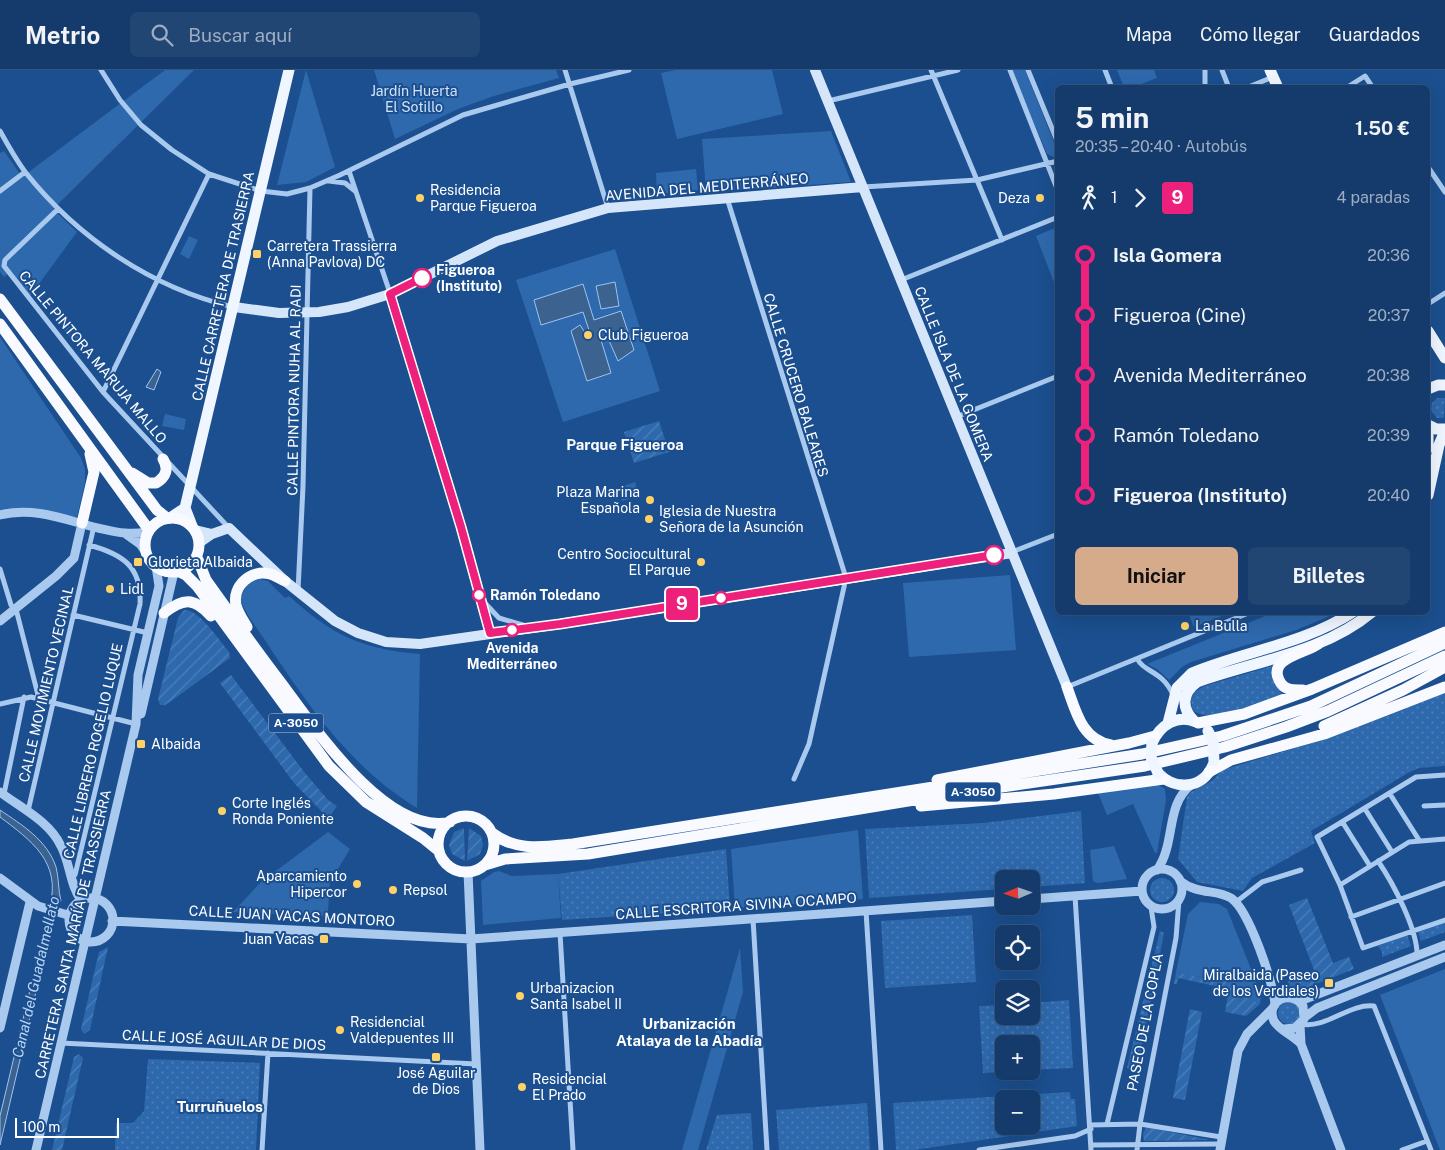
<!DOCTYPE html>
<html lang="es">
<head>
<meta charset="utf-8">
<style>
	:root { --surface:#143b6b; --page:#214673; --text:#f1f3f6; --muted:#9dadc1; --line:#33557e; --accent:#d6ab8b }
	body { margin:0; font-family:"Public Sans",sans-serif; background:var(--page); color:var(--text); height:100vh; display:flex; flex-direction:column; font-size:19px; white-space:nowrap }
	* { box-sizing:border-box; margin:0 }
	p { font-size:16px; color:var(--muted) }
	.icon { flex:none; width:28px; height:28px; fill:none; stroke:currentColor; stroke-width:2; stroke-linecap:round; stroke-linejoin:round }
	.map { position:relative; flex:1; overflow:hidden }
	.drawer { position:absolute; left:1055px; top:15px; width:375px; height:530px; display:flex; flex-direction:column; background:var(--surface); border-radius:8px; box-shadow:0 5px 20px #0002,0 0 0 1px var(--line) }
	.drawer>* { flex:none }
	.badge { padding:0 10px; border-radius:4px; font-size:18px; line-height:32px }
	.needle { width:32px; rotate:268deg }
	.buttons { position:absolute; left:995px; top:800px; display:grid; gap:10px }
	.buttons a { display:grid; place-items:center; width:45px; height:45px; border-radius:8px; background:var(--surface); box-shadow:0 5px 20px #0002,0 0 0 1px var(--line); font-size:25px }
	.scale { position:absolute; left:15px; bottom:12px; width:104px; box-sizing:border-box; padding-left:5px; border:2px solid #fff; border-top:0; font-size:14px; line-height:18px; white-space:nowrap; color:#fff; -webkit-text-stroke:4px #1b4f8f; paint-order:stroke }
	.map>.badge { position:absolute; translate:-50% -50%; box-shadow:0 0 0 2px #fff }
	.legs { display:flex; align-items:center; gap:8px; height:55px; padding:0 20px; font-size:16px }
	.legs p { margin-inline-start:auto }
	.headline { display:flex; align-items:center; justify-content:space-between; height:85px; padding:0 20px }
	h1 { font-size:28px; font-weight:700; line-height:38px }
	.action { display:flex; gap:10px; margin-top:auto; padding:10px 20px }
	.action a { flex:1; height:58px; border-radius:8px; background:var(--accent); color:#111; font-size:20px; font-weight:700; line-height:58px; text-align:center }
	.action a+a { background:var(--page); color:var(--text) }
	ul { padding:0 20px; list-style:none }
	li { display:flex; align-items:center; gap:18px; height:60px; font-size:19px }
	li i { display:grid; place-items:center; width:8px; height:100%; margin:0 6px; background:currentColor }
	li i::after { content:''; width:12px; height:12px; margin:-6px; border:4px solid; border-radius:50%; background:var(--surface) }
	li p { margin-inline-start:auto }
	li:first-child i { background:linear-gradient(#0000 50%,currentColor 0) }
	li:last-child i { background:linear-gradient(currentColor 50%,#0000 0) }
	header { display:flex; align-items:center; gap:30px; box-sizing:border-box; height:70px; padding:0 25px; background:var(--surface); border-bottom:1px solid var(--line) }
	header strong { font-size:24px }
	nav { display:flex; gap:28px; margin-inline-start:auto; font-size:18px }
	.search { width:350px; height:45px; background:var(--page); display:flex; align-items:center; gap:12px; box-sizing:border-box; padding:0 18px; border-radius:8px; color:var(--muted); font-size:19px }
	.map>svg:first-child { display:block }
	.grass { fill:url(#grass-dots); fill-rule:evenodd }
	.park { fill:#2e69ad }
	.garden { fill:url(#garden-furrows) }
	.water { fill:#3c6290; stroke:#9cc4f0 }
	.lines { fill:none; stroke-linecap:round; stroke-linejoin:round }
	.minor { stroke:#a9c9ee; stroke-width:5 }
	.tertiary { stroke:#a9c9ee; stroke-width:9 }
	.secondary { stroke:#d6e6fa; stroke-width:10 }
	.primary { stroke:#f0f6ff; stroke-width:11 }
	.trunk { stroke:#f8faff; stroke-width:11 }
	.primary-bridge { stroke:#f0f6ff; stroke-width:11 }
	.line-1-casing { stroke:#fff; stroke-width:11 }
	.line-1 { stroke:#ed207b; stroke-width:8 }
	.poi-dot { fill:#ffd166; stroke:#1b4f8f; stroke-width:2 }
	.stop-1-dot { fill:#fff; stroke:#ed207b; stroke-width:2.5 }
	.labels { text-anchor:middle; stroke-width:4; stroke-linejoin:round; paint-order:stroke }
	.shield { fill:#1b4f8f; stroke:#bbcadd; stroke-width:1 }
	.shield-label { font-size:12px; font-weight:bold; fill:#fff }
	.park-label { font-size:14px; fill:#cfe3fa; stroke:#1b4f8f }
	.street-label { font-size:14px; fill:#fff; stroke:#1b4f8f }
	.poi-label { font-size:14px; fill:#fff; stroke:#1b4f8f; text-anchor:start }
	.stop-label { font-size:14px; font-weight:bold; fill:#fff; stroke:#1b4f8f; text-anchor:start }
	.neighbourhood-label { font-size:15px; font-weight:bold; fill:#fff; stroke:#1b4f8f }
	.water-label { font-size:15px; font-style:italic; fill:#b5d3f5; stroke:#1b4f8f }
</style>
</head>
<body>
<header>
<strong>Metrio</strong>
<div class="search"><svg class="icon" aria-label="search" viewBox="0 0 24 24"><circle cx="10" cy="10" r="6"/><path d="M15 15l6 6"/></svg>Buscar aquí</div>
<nav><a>Mapa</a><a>Cómo llegar</a><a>Guardados</a></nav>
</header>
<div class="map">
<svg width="1445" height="1080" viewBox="0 0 1445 1080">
	<defs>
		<pattern id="grass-dots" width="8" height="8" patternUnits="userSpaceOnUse" patternTransform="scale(1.25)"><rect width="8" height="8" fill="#2e69ad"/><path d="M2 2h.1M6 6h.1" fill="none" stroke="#4d80b9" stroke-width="1.8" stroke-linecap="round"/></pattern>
		<pattern id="garden-furrows" width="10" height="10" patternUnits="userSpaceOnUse" patternTransform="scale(1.25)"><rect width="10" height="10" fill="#2e69ad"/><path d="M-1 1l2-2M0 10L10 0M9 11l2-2" fill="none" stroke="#4d80b9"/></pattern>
	</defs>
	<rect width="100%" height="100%" fill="#1b4f8f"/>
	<path class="grass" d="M1437,328H1445L1444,348H1437L1431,340L1432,333Z
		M1272,596L1274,613L1282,624L1280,626C1260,633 1209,657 1192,639L1191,629L1195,622L1204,616Z
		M1445,622V696L1419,698L1408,703L1311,761L1315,773L1252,808L1243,821L1197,812L1178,789L1187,727L1191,722L1213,710L1222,700L1322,670Z
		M1081,741L1085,813L1031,817V809H1004V819L869,828L865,759L983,753Z
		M726,779L730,839L562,850L558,804Z
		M1150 820a12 12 0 1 1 24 0a12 12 0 1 1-24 0Z
		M972,845L976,912L885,918L881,851Z
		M1445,851V862L1421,871L1418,862Z
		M1160,861L1164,863L1137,1000L1127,998Z
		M1407,865L1411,876L1382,887V882L1378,876Z
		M1069,930L1073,998L1031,1000V974H1004V1001H1013L983,1003L979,936L1004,935V946H1031V933Z
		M1278 943a11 11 0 1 1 22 0a11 11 0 1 1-22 0Z
		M148,989L260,993L256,1080H115L116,1053H133L144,1041Z
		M1070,1022L1071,1029H1075L1077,1056L914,1080H896L893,1033ZM1004,1029H1031V1056H1004Z
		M867,1033L870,1080H779L776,1040Z
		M751,1043L753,1080H706L717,1045Z"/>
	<path class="park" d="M165,0H194L53,139L77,162L30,226L10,202L4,207L0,202V83L4,81L22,107Z
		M306,0L335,97L306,112L277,115Z
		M374,0H556L559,8L494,26L458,39L395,69Z
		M676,0H772L783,44L677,69L661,3Z
		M1012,0H1025L1057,80V83L1054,87L1047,84Z
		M1117,0H1154L1157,8L1133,17H1124Z
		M831,61L851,112L706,122L702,69Z
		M696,99L698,120L657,124L656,103Z
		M1057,157V220L1036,166Z
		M189,166L198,170L189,189L180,184Z
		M615,179L660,321L563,352L516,210Z
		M69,249L82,266L74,273L61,256Z
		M0,267L81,388L85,399V413L77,447L0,442Z
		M165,344L186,349L184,360L162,356Z
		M635,412L639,426L622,431L618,418Z
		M1010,505L1016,580L909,587L903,513Z
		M259,509L268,511L285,528L289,526C332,565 361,579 420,584L417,738C353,699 313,642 272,581C262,564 246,547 240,528L249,512Z
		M1275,542L1337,543L1296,560L1191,592L1182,597L1169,610L1157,599L1147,594Z
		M1188,543H1220L1222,546L1194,557Z
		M1155,713L1165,719L1166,730L1157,783H1155L1133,734L1107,745L1098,723Z
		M858,760L863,829L735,838L731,779Z
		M328,762L350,779L330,812L328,841L324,846L233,842L261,812Z
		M1114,776L1127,809L1098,813L1093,811L1090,780Z
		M499,801L512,806L558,804L561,848L483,855L481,811L494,802Z
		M1200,832L1219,834L1227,839L1261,924L1260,934L1231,913L1176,902L1188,844Z
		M740,878L743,922L698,1080H682Z
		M1445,899V1080H1440L1380,925Z"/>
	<path class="garden" d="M659,351L669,382L634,393L624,362Z
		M184,540C199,539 219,570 229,582L230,588L170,632L165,635H160L158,629L178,548Z
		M231,605L305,703L328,730L337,736L328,748L294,713L220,613Z
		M464,758L465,791L452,784L449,775L454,762Z
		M469,758L481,766L483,775L480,784L467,791Z
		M1307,828L1333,893L1349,887L1354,899L1301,920L1290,917L1288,911L1314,900L1289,835Z
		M108,877L90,960L84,964L81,959L99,882Z
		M1176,902L1231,913L1260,934L1246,946L1225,942L1228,925L1223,924L1224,918L1178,908L1177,914H1174Z
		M1190,939L1202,942L1185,1030L1173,1028Z
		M79,984L83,988L62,1080H52L74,987Z
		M1146,1057L1210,1070L1144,1071L1143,1064Z"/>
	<path class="water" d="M615,212L619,236L601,239L596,216Z
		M583,214L594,250L621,241L634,280L618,291L603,257L598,260L611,303L587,311L571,261L580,255L588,267L591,266L583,242L541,255L534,230Z
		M157,299L161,302L154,320L146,317Z
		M0,740C22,755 47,770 56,797C59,808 58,820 61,831L59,833L57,831L56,838L50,836C61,792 32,771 0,747Z
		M48,844L54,845L0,1075V1046Z"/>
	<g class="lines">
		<path class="minor" d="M101,0L120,30L141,55L172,80L209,104L261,121L287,124L310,118L340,105L463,45L570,14L629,0
			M565,0L608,138
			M931,0L1002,170
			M1010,0L1058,121
			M1028,0L1058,73
			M1105,0L1112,18
			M1222,0L1229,18
			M1205,18V0
			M1246,18L1273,7
			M1346,18L1365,6L1373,18
			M828,31L958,0
			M0,61C8,75 16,90 26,103C78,168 152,218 233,237
			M1428,97L1445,122
			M349,101L397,244L461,457L490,563
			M329,111L345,113L355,121
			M863,117L977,110L1058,91
			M0,121L25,102
			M727,128L846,508L809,674L794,709
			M58,139L5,190L4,196L103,322L229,458
			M901,210L1058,147
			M1428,234L1445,223
			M103,322L209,104
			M956,347L1058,306
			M1012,482L1058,464
			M0,499L11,535L17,543L39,629
			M298,521L303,416L310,118
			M482,530L499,548L526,556
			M73,545L148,563
			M1138,590C1144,602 1163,601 1173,625
			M1067,617L1251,542
			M0,634L31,627L136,654
			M1445,705L1416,707L1317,767L1340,815L1363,878L1445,850
			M4,724L24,627
			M1390,724L1419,770
			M1424,736L1445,735
			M1365,739L1392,782
			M28,741L94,456
			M1343,753L1370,796
			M1378,791C1393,813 1418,860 1417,886
			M72,806L75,805L140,534C142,496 122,484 89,475
			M1340,815L1409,772L1445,769
			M1075,826L1091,1080
			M1236,832L1262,812L1301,800
			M866,841L881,1080
			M1351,847L1445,813
			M753,849L767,1080
			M560,863L573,1080
			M1301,954C1327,959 1349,933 1374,936L1431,1080
			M61,973L476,994
			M1107,1054L1154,857L1151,837
			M1090,1055L1140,1054L1221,1067
			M1091,1075L1220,1074
			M262,1080L268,983
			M979,1080L1075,1066L1091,1059
			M1137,1080L1140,1054L1176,868L1179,830
			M1402,1080L1427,1071"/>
		<path class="tertiary" d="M0,445C44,434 82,459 125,463C133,464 141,463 148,462
			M126,464L140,474L147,484
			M0,551L56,506L74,488L82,453
			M141,644L174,502
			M0,722C21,738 49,751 61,776C70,793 70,815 81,830
			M1142 819a20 20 0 1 1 40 0a20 20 0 1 1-40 0Z
			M1157,800C1176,774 1165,735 1191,715
			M468,802L480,1080
			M0,808L38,836L71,846
			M1180,811C1198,825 1216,819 1231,828C1249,840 1274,914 1275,935
			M69 850a22 22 0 1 1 44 0a22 22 0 1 1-44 0Z
			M1031,829L1142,821
			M112,851L471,869L1004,831
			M1300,931L1445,875
			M1305,947L1317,938L1445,887
			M1300,955L1301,974L1341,1080
			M0,958L30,832
			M1284,959L1295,958L1304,949L1303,936C1290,918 1265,932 1274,951C1279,960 1294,966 1301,974
			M36,1080L136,654L138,605L159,516L156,496
			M1220,1080L1238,981L1247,964L1273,938"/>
		<path class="secondary" d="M815,0L1067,617
			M234,237L279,243L319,242L348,237L390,224L497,171L608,138L863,117
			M195,460L212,464
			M199,473L212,464L229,458L285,511L335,551L358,563L386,572L420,574L560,554L1012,483"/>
		<path class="primary" d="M1270,0L1278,18
			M1428,261L1445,288
			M1428,319L1438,315H1445
			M1428,355L1436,359H1445
			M1428,362V378
			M1428,425L1439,375L1445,361
			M170,448L185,438
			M192,456L185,438L289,0
			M1194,651C1181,638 1182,623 1197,612C1255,591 1323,583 1372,542
			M1168,653L1177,618L1192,603C1245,581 1304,574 1353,542
			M1152,673C1160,655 1177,644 1196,652
			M1158,703C1175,721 1203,719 1213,695"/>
		<path class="trunk" d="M0,229L157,440L167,448
			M0,254L149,460
			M132,403L148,413H156C166,407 169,399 163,389
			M145 475a27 27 0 1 1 54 0a27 27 0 1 1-54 0Z
			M82,453L94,402L90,384
			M197,487L206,510C231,545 256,580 282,614C314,657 387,767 450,752
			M178,501L186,505L197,516L329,696L366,732L423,768L439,781
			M164,543C183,528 194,527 211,546
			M247,557C243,550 238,543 236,535C232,516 251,499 270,504C275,505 280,509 285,511
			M1067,617C1076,642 1082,670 1111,675
			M1303,620C1293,620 1284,621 1279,610C1268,588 1306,583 1318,574
			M1198,653L1244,644L1312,619L1445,562
			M1324,656L1403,620L1445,597
			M1209,702L1231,690L1324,664L1445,617
			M937,710L1129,673L1155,666
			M921,736L1054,724L1164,709
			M438 774a28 28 0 1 1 56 0a28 28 0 1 1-56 0Z
			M492,763C517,782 544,777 573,774L1142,684L1222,666L1311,636L1445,573
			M485,795L505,789L588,784L908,731L1145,696L1225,677L1286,657L1328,641L1445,586"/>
		<path class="primary-bridge" d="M1208,661L1213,671L1214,691
			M1152,673L1151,687L1158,703"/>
	</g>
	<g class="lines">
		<g class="line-1-casing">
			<path id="line-1" d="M422,208L390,224L461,457L490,563L560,554L994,485"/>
		</g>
		<use href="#line-1" class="line-1"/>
	</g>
	<g class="poi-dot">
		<circle cx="420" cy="128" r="5"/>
		<circle cx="1040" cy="128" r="5"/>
		<rect x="252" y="179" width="10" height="10" rx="2.5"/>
		<circle cx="588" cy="265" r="5"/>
		<circle cx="650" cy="430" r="5"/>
		<circle cx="649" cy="449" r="5"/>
		<rect x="133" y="487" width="10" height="10" rx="2.5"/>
		<circle cx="701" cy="492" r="5"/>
		<circle cx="110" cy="519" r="5"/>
		<circle cx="1185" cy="556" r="5"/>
		<rect x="136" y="669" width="10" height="10" rx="2.5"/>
		<circle cx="222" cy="741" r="5"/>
		<circle cx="357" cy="814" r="5"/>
		<circle cx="393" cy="820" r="5"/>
		<rect x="319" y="864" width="10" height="10" rx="2.5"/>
		<rect x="1324" y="908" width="10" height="10" rx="2.5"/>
		<circle cx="520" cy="926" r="5"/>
		<circle cx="340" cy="960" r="5"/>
		<rect x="431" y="982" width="10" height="10" rx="2.5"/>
		<circle cx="522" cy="1017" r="5"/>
	</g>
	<g class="stop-1-dot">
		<circle cx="422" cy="208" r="9"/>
		<circle cx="994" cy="485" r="9"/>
		<circle cx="479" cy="525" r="6"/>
		<circle cx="721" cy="528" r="6"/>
		<circle cx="512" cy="560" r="6"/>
	</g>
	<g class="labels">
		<g class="shield">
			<rect x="268.5" y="643.5" width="55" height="19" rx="4"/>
			<rect x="945.5" y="712.5" width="55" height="19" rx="4"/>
		</g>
		<g class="shield-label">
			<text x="296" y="657">A-3050</text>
			<text x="973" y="726">A-3050</text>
		</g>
		<g class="park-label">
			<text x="414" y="26">Jardín Huerta<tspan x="414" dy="16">El Sotillo</tspan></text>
		</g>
		<g class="street-label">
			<text transform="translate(707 117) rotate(-5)" y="5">AVENIDA DEL MEDITERRÁNEO</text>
			<text transform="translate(223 216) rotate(-77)" y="5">CALLE CARRETERA DE TRASIERRA</text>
			<text transform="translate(93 287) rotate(50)" y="5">CALLE PINTORA MARUJA MALLO</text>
			<text transform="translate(954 304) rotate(68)" y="5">CALLE ISLA DE LA GOMERA</text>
			<text transform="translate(796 315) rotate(73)" y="5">CALLE CRUCERO BALEARES</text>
			<text transform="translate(294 320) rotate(-89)" y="5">CALLE PINTORA NUHA AL RADI</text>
			<text transform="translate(46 614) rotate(-77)" y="5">CALLE MOVIMIENTO VECINAL</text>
			<text transform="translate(93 681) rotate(-77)" y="5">CALLE LIBRERO ROGELIO LUQUE</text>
			<text transform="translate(736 836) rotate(-4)" y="5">CALLE ESCRITORA SIVINA OCAMPO</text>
			<text transform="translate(292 846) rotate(3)" y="5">CALLE JUAN VACAS MONTORO</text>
			<text transform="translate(73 864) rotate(-77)" y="5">CARRETERA SANTA MARÍA DE TRASSIERRA</text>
			<text transform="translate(1145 952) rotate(-79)" y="5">PASEO DE LA COPLA</text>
			<text transform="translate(224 970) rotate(3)" y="5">CALLE JOSÉ AGUILAR DE DIOS</text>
		</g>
		<g class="poi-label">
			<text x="430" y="125">Residencia<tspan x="430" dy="16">Parque Figueroa</tspan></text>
			<text x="1030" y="133" text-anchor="end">Deza</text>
			<text x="267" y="181">Carretera Trassierra<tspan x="267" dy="16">(Anna Pavlova) DC</tspan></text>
			<text x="598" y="270">Club Figueroa</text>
			<text x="640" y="427" text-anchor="end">Plaza Marina<tspan x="640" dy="16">Española</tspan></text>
			<text x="659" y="446">Iglesia de Nuestra<tspan x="659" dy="16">Señora de la Asunción</tspan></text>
			<text x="691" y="489" text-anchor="end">Centro Sociocultural<tspan x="691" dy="16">El Parque</tspan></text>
			<text x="148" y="497">Glorieta Albaida</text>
			<text x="120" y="524">Lidl</text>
			<text x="1195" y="561">La Bulla</text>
			<text x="151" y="679">Albaida</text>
			<text x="232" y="738">Corte Inglés<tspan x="232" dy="16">Ronda Poniente</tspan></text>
			<text x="347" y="811" text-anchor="end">Aparcamiento<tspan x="347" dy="16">Hipercor</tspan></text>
			<text x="403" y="825">Repsol</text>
			<text x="314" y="874" text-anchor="end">Juan Vacas</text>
			<text x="1319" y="910" text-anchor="end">Miralbaida (Paseo<tspan x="1319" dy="16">de los Verdiales)</tspan></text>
			<text x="530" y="923">Urbanizacion<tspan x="530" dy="16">Santa Isabel II</tspan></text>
			<text x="350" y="957">Residencial<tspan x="350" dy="16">Valdepuentes III</tspan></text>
			<text x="436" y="1008" text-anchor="middle">José Aguilar<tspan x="436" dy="16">de Dios</tspan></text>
			<text x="532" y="1014">Residencial<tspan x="532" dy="16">El Prado</tspan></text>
		</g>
		<g class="stop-label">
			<text x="436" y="205">Figueroa<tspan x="436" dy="16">(Instituto)</tspan></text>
			<text x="490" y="530">Ramón Toledano</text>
			<text x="512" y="583" text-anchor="middle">Avenida<tspan x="512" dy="16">Mediterráneo</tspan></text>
		</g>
		<g class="neighbourhood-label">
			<text x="625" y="380">Parque Figueroa</text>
			<text x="689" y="959">Urbanización<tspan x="689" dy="17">Atalaya de la Abadía</tspan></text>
			<text x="220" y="1042">Turruñuelos</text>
		</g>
		<g class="water-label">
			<text transform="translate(36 907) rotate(-77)" y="5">Canal del Guadalmellato</text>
		</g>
	</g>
</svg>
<div class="buttons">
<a><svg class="needle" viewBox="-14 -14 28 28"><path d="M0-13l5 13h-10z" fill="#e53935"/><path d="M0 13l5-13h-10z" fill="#9dadc1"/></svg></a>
<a><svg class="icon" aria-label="locate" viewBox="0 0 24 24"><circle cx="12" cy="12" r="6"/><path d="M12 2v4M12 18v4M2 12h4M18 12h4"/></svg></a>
<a><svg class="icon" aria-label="layers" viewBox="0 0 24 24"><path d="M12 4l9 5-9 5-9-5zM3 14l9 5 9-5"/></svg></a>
<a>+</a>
<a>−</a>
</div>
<div class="scale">100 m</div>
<b class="badge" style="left:682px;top:534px;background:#ed207b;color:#fff">9</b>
<section class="drawer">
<div class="headline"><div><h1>5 min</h1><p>20:35 – 20:40 · Autobús</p></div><b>1.50 €</b></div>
<div class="legs"><svg class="icon" aria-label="walk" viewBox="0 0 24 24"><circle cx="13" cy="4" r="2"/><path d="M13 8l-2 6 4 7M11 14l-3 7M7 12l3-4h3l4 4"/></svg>1<svg class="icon" aria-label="forward" viewBox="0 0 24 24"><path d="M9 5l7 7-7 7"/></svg><b class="badge" style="background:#ed207b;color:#fff">9</b><p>4 paradas</p></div>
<ul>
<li><i style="color:#ed207b"></i><b>Isla Gomera</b><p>20:36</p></li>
<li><i style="color:#ed207b"></i><span>Figueroa (Cine)</span><p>20:37</p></li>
<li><i style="color:#ed207b"></i><span>Avenida Mediterráneo</span><p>20:38</p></li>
<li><i style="color:#ed207b"></i><span>Ramón Toledano</span><p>20:39</p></li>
<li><i style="color:#ed207b"></i><b>Figueroa (Instituto)</b><p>20:40</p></li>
</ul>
<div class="action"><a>Iniciar</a><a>Billetes</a></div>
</section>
</div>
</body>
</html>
